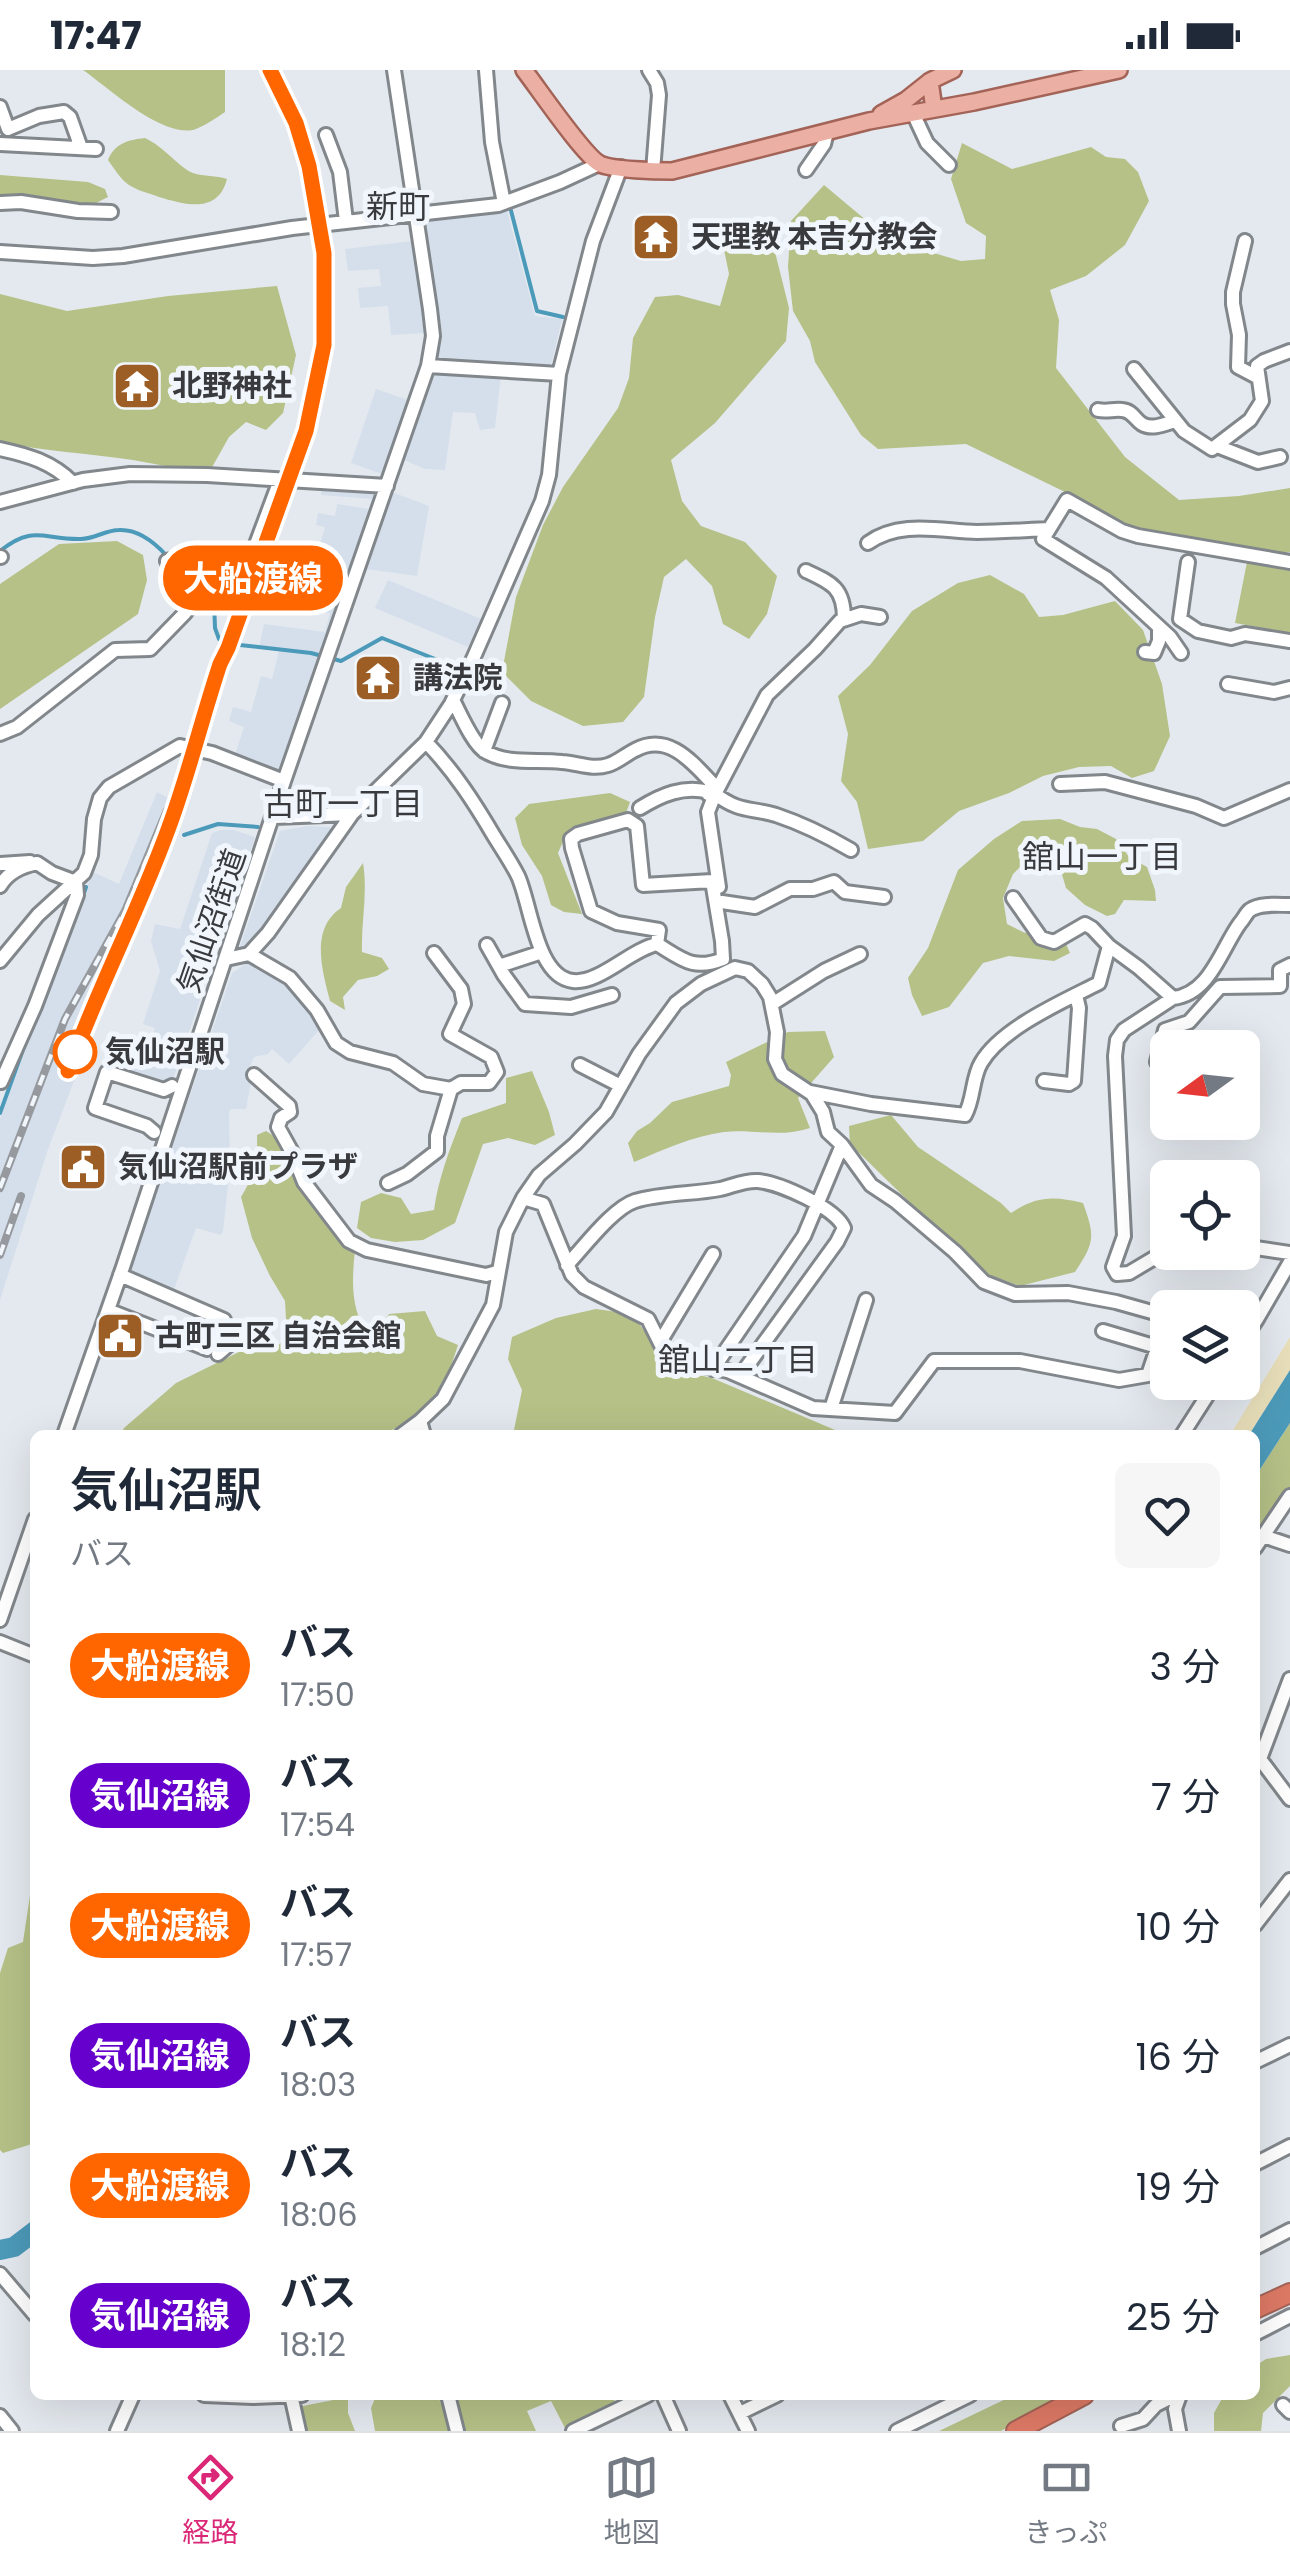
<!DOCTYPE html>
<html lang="ja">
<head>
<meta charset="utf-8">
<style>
	:root { --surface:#fff; --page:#f6f6f7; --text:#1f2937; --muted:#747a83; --line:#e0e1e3; --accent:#db2777 }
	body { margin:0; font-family:Poppins,"Noto Sans JP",sans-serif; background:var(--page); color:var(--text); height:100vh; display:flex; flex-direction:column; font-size:38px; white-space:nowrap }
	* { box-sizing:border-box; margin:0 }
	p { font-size:32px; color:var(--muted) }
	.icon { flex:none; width:55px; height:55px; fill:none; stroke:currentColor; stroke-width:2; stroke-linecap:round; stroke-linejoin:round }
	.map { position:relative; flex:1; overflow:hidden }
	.side { position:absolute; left:30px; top:1360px; width:1230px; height:970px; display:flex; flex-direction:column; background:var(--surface); border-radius:15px; box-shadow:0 10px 40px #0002 }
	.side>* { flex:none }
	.badge { padding:0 20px; border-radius:32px; font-size:35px; line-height:65px }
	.needle { width:65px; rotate:255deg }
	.tools { position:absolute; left:1150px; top:960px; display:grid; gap:20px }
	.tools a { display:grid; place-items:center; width:110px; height:110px; border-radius:15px; background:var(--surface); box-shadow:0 10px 40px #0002; font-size:50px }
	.map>.badge { position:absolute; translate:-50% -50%; box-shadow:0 0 0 5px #fff }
	.round { display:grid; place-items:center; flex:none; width:105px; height:105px; border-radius:15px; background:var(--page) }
	.headline { display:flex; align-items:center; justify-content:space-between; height:170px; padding:0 40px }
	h1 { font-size:48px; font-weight:600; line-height:75px }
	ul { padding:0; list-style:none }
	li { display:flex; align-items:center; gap:30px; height:130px; padding:0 40px }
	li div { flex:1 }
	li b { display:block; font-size:38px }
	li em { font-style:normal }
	li .badge { min-width:110px; font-weight:700; text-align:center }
	.status { display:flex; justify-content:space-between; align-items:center; height:70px; padding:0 50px; background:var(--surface); direction:ltr }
	.status svg { height:28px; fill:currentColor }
	.menu { display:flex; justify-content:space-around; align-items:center; height:140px; border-top:2px solid var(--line); background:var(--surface); font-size:28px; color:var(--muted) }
	.menu a { display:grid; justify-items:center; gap:5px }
	.menu .on { color:var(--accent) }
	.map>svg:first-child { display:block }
	.built { fill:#d4dfeb }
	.green { fill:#b5c187 }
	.sand { fill:#e9dfba }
	.water { fill:#4c9ab9 }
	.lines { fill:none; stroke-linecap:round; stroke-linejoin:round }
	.stream { stroke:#4c9ab9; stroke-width:4 }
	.river { stroke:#4c9ab9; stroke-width:20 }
	.minor-casing { stroke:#82878c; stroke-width:18 }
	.major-casing { stroke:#a36357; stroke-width:20 }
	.highway-casing { stroke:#a36357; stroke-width:22 }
	.minor { stroke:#fff; stroke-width:12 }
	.major { stroke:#ebafa3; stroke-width:15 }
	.highway { stroke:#dd7965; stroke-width:18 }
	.rail-casing { stroke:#969a9e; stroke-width:8 }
	.rail { stroke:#f1f6fc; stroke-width:4; stroke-dasharray:11; stroke-linecap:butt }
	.line-casing { stroke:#fff; stroke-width:22 }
	.line { stroke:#f60; stroke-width:15 }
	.stop-dot { fill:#fff; stroke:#f60; stroke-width:5 }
	.labels { text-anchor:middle; stroke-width:10; stroke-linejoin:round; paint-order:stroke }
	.poi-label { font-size:30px; font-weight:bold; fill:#383a3d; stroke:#f1f6fc; text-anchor:start }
	.street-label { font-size:30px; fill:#383a3d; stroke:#f1f6fc }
	.stop-label { font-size:30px; font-weight:bold; fill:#383a3d; stroke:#f1f6fc; text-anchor:start }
	.neighbourhood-label { font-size:32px; fill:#383a3d; stroke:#f1f6fc }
</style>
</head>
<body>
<div class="status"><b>17:47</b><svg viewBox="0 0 49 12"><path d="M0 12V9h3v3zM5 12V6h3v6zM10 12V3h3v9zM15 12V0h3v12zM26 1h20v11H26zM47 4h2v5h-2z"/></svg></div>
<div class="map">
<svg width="1290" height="2361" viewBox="0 0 1290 2361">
	<rect width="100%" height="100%" fill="#e4e9ef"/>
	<path class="built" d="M506,137L535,246L562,249L550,299L435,292L439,273L437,244L424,148Z
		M412,171L425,263L391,265L388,236L360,238L358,218L381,216L379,199L348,201L345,179Z
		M433,300L501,305L495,358L480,360L475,343L453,342L445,400L425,399L404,390Z
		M376,319L408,330L382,404L351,393Z
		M322,415L378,420L350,501L292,494L293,499L348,506L277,704L234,688L244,657L229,651L233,637L251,642L261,606L272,609L279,581L259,578L264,554L325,562L330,543L301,540L305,504L288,502L290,479L318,481L325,457L316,455L318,443L335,446L337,434L369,439L372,429L321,425Z
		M392,422L429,436L417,506L366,499Z
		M388,510L481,549L468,577L375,538Z
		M157,722L185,737L141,844L108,915L98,948L47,1082L0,1230V1049L57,891L93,802L119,814Z
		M307,756L330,757L333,763L266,861L238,882L280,761Z
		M221,760H234L255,767L171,1015L161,1017L124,1003L132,979L141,982L148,964L153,965L155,958L143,954L160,901L151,871L155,854L180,859L212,763Z
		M253,889L288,911L321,958L289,994L272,979L268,984L254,987L249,998L252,1006L246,1039H231L229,1042L230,1096L223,1161L221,1165L196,1158L173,1222L129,1204L232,903Z"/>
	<path class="green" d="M83,0H225V42C216,48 206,55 196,59C164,70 109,18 83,0Z
		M145,68C163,76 181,99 193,103C204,107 216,105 227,109C218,144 186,135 159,127C149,123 138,121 129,115C120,109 114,98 108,90C115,73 128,70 145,68Z
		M962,73L1012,99L1091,77L1106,87L1125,89L1138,102L1149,131L1125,175L1086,206L1050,220L1059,250L1056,298L1125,387L1179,430L1239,426L1290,418V482L1241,485L1137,462L1063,421L966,374L878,379L861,365L815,292L810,271L793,241L788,197L791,151L824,115L879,161L910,176L961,191L985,189L986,166L966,153L951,109Z
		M0,105L88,112L105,119L108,127L94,134L0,124Z
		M737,156L775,182L789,238L786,271L715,353L671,390L682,431L701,456L745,472L777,506L767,544L749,569L723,554L712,516L686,489L664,507L655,547L644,627L623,652L583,656L531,631L502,602L516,527L543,455L563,417L618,338L629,308L633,268L655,227L678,225L720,236L729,204L721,165Z
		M277,216L296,285L283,343L266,360L246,352L229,367L211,399C185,402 158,394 133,390C89,383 43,382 0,371V224L67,241L168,226Z
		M117,471L143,485L147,510L138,544L0,639V514L59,474Z
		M1247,492L1290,496V563L1235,553Z
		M990,505L1024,524L1039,547L1063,545L1115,531L1143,560L1162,614L1170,666L1154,701L1132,708L1111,696L1079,697L1043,706L1009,723L959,741L923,771L868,779L857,732L841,711L848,664L838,626L870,595L912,541L958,513Z
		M610,723L630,732L626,743L587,753L565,767L558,783L582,844L564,842L551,835L542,806L522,775L515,748L529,734Z
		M1060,749L1080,757L1097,759L1116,769L1129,787L1147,797L1155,820L1156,831L1124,830L1115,844L1107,846L1085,835L1066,818L1058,791L1046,784L1027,790L1013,804L1003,828L1007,854L1023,862L1066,874L1070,883L1054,891L1009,886L983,893L949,937L922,946L912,925L908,908L928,878L958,800L994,769L1022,751Z
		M363,793C368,823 361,852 362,882L382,888L389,899L377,906L358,910L343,927L345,940L330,931C322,900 310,859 341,838L346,817Z
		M825,961L834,987L798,1028L810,1058C782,1068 753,1059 724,1062C693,1066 663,1080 634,1092L628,1073L637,1061L650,1053L672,1032L729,1016L731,1005L726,992L788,962Z
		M532,1001L549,1042L555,1065L535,1075L508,1068L483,1074L455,1153L423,1170L395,1172L371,1168L357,1158L361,1132L381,1123L401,1128L411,1144L434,1140C438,1109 450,1078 462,1048L506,1033V1008Z
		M891,1045L918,1077L1001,1133L1011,1143C1037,1126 1053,1126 1083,1133C1095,1166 1095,1172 1075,1202L1020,1216L981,1202L850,1074L849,1056Z
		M266,1061L280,1070L355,1180C351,1218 351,1246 376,1276V1264L389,1244L425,1241L437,1266L458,1275L440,1329L408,1353L387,1362V1365H121L124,1358L176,1313L245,1279H275L287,1266L285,1231L270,1206L252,1168L241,1127C254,1106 258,1089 257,1065Z
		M596,1239L632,1244L672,1299L712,1308L847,1365H513L522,1320L508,1289L512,1267L556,1248Z
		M1290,1353V1419L1255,1468V1407Z
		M35,1792V2073L3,2083L0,2080V1903L8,1878L23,1872Z
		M1290,2285V2316L1263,2343L1261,2361H1214V2343L1224,2325H1255V2296L1266,2289Z
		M373,2325H437L442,2335H447L453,2361H375L371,2338L374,2331Z
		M453,2325H612L616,2334L565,2358L551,2331L527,2341L536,2361H461Z
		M1014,2325H1067L1001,2361H939Z
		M348,2327V2343L355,2361H303L298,2337Z"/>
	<path class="sand" d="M1290,1267V1300L1249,1365H1230Z"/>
	<path class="water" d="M1290,1300V1353L1255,1407V1365H1249Z"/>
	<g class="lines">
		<path class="stream" d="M509,133L537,241L563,247
			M0,481C34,454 43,470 81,469C94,469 106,460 119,460C137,459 154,472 166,485
			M172,492L182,503L199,515
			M206,522L214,531L215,558L219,569L240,575L311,583L341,591L382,568L458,598
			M477,602L480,603
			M184,765L218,754L258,757
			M82,829L86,817
			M0,1043L29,963"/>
		<path class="river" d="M0,2180L14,2177L35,2161"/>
		<g class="minor-casing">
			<path id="minor" d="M486,0L492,72L504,133
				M649,0L657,13L659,25L653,101
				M0,37L8,59L39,46L64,42L70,47L81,78
				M913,43L927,73L949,95
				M326,65L340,102L346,151
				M0,74L96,79
				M806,100L824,74L827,62
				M0,133L21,132L78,141L111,142
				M1245,171L1233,222V234L1239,265L1238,297L1257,307
				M0,182L93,188L123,186L292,158L498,135L560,112L599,94
				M428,296L559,304
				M1134,299L1184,361L1212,379L1250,350L1262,331L1257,296L1264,291L1290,281
				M1098,340C1107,342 1113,339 1122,340C1133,341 1134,349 1142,354C1152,360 1165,354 1175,351
				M1217,376L1258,392L1280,387
				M0,379C28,385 52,392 73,413
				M0,432L83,410L130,404L207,405L387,416
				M868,473C900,450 940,461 977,462C1001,462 1025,460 1049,459
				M0,487H1
				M167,491C192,484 217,486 242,490
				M1188,492L1180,549L1198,561L1231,568L1245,564L1290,571
				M806,501C832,513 844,518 844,549
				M1145,582L1154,583L1159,571V557
				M1181,583L1170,567L1106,508L1043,469L1067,430L1122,461L1138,466L1290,492
				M1228,614L1274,622L1290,618
				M453,630C460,643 473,675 486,682C509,695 537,689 562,692C578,693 592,700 608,695C618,692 625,685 635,680C668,662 692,692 712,713L708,724
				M0,664L17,657L115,580L150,579L185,543L202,520L225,508L242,490L252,485L280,410
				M426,672C454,701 474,732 494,766C502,779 511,792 518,806C531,834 536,907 573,911C599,914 630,880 657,874C682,889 693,901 723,889L722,871L712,811L643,815L637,756L628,750L578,764L571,769L572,778L591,841L617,853L659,860L657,874
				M484,681L502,633
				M1060,714L1105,712L1196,736L1224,748L1290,720
				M715,724C741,743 748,737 776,745C803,754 827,766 851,780
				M640,738C661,725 684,715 709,722
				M274,747L352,744L426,672L451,634L473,589L542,431L549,405L559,304L593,171L621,97
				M0,794L30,792
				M0,816C8,802 22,796 37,793L52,803L76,812L77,825L35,936L1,1012
				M719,817L708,742L715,724L767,625L815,579L840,551L861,544L880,547
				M722,832L755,837L790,819H813L834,812L845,822L884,827
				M487,875L504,905L525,934L571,937L612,925
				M1109,876L1139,898L1173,928C1210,924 1221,879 1240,853C1244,849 1246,843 1250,840C1260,833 1278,835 1290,835
				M434,883L461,919L464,934L450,964L491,987L497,1002L489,1013H461L451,1019
				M249,884L290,908L317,940L336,973L350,982L393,993L423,1014L451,1019L437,1066V1081L407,1104L388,1113
				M226,889L249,884L268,863L352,744
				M0,891L38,845L84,803L91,785L94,749L100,728L109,717L180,676L212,683L284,711
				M499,896L542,882
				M772,934L824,901L860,884
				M1157,992L1165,960L1189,952L1220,917L1280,916V900L1290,895
				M580,995L621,1016
				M254,1005L289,1036L290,1042L281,1048L278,1057L293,1084L304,1112L349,1171L367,1180L486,1205L497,1202
				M1044,1011L1069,1014L1074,1011L1079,938L1076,925
				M810,1022L871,1034L965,1045C974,1029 972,1008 981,993C1001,958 1064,931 1099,913L1109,876L1092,858L1085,854L1054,872L1041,868L1013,828
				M154,1062L147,1056L95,1038L107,1002L164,1020L172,1016
				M842,1075L871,1115L895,1131L955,1182L984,1212L1015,1224L1068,1223L1116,1232L1166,1246
				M1168,1127L1164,1141L1166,1181L1129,1203L1117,1204L1113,1197L1124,1166L1115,986L1117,970L1124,960L1173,928
				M523,1128L539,1105L575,1074L606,1042L639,984L676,933L701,914L735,898L748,901L762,914L770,927L777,962L775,989L782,1004L812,1024L823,1042L828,1062L842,1075L804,1166L713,1299
				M1242,1176L1290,1183
				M567,1195C584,1177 613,1138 635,1131C661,1123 694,1124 720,1119C733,1116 745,1110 758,1111C780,1113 836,1138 844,1158L837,1172L740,1306
				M120,1205L224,1250
				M1215,1238H1220
				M108,1240L207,1279
				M1242,1244L1257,1249L1290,1192
				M1103,1261L1157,1277
				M660,1272L713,1184
				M1242,1272L1257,1249
				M218,1284L240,1265
				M831,1339L866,1230
				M64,1365L123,1197L284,711L428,296L433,266L430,239L394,0
				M401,1365L420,1351
				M424,1365L420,1351L443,1329L493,1235L506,1162L523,1128L543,1134L572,1205L584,1217L648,1249L662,1277L682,1292L728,1301L813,1338L895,1343L934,1291H1020L1119,1310L1148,1305L1168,1246
				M1182,1365L1216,1312
				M1263,1466L1290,1475
				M1255,1478L1290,1426
				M0,1550L35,1449
				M0,1572L35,1586
				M1257,1685L1290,1729
				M1260,1689L1290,1609
				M1255,1855L1290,1810
				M1255,1992L1290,1975
				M1255,2094L1290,2076
				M1255,2178L1290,2160
				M0,2204L35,2245
				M1255,2264L1290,2246
				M204,2325L253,2327L302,2325
				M291,2325L299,2361
				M448,2325L457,2361
				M663,2325L679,2361
				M730,2325L748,2361
				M1283,2335L1290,2342
				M740,2343L777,2325
				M0,2346L12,2361
				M1121,2356L1143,2349L1156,2335L1176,2325
				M117,2361L133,2325
				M573,2361L648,2325
				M897,2361L970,2325
				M1179,2361L1175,2339L1180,2325"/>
		</g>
		<g class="major-casing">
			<path id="major" d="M524,0C538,18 584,86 600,94C613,100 657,101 672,101L869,51L974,32L1119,0
				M934,39L930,11L953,0
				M881,44L906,30L930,11"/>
		</g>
		<g class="highway-casing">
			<path id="highway" d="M1255,2239L1290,2223
				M1016,2361L1084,2325"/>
		</g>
		<use href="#minor" class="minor"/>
		<use href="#major" class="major"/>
		<use href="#highway" class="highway"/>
		<g class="rail-casing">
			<path id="rail" d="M0,1118L65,949L125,841L167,740
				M0,1185L21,1126"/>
		</g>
		<use href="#rail" class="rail"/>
	</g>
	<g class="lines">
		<g class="line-casing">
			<path id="line" d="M68,1001C98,918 139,840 169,757C189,703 202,648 220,594L228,578L306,361L324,275V183L309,96L296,53L270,0"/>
		</g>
		<use href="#line" class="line"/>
	</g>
	<defs>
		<g id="temple-square" transform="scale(2.5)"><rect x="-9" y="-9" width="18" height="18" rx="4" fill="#9d5e25" stroke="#f1f6fc"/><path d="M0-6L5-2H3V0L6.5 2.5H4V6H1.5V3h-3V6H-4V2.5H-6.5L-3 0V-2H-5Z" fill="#fff"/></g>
		<g id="civic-square" transform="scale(2.5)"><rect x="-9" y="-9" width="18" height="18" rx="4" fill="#9d5e25" stroke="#f1f6fc"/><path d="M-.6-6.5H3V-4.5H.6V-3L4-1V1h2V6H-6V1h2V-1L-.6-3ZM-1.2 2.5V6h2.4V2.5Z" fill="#fff"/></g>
	</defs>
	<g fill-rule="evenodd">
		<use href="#temple-square" x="656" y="167"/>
		<use href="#temple-square" x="137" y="316"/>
		<use href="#temple-square" x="378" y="608"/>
		<use href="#civic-square" x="83" y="1097"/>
		<use href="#civic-square" x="120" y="1266"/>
	</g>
	<circle class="stop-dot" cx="75" cy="982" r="20"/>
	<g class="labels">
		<g class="poi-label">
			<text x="691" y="177">天理教 本吉分教会</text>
			<text x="172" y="326">北野神社</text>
			<text x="413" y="618">講法院</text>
			<text x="118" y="1107">気仙沼駅前プラザ</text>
			<text x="155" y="1276">古町三区 自治会館</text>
		</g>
		<g class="street-label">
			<text transform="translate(212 851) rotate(-71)" y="10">気仙沼街道</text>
		</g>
		<g class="stop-label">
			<text x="105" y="992">気仙沼駅</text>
		</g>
		<g class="neighbourhood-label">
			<text x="398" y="148">新町</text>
			<text x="343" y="745">古町一丁目</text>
			<text x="1102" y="798">舘山一丁目</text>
			<text x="738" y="1301">舘山二丁目</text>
		</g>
	</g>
</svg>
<div class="tools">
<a><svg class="needle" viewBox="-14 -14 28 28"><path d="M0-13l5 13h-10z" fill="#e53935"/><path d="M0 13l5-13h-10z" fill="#747a83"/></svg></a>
<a><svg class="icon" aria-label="locate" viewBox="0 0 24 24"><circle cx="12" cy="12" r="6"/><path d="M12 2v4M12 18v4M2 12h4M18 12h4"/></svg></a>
<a><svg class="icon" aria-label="layers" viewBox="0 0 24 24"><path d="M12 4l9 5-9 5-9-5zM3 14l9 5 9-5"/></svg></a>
</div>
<b class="badge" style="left:253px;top:508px;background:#f60;color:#fff">大船渡線</b>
<section class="side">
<div class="headline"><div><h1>気仙沼駅</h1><p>バス</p></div><a class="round"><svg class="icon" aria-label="heart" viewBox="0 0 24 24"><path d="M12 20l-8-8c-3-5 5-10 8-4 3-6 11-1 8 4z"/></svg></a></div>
<ul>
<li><span class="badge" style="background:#f60;color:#fff">大船渡線</span><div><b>バス</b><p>17:50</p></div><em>3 分</em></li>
<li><span class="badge" style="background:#60c;color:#fff">気仙沼線</span><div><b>バス</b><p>17:54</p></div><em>7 分</em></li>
<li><span class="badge" style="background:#f60;color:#fff">大船渡線</span><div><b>バス</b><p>17:57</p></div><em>10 分</em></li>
<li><span class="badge" style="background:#60c;color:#fff">気仙沼線</span><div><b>バス</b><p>18:03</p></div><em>16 分</em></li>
<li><span class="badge" style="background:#f60;color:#fff">大船渡線</span><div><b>バス</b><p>18:06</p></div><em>19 分</em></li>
<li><span class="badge" style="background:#60c;color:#fff">気仙沼線</span><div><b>バス</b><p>18:12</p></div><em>25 分</em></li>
</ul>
</section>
</div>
<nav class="menu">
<a class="on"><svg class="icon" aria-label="directions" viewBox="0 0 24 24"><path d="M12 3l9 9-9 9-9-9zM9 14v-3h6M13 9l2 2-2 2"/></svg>経路</a>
<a><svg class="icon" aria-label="map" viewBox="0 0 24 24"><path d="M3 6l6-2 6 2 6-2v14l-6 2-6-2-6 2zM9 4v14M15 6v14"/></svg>地図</a>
<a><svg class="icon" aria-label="tickets" viewBox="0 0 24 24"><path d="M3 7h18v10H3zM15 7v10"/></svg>きっぷ</a>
</nav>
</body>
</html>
